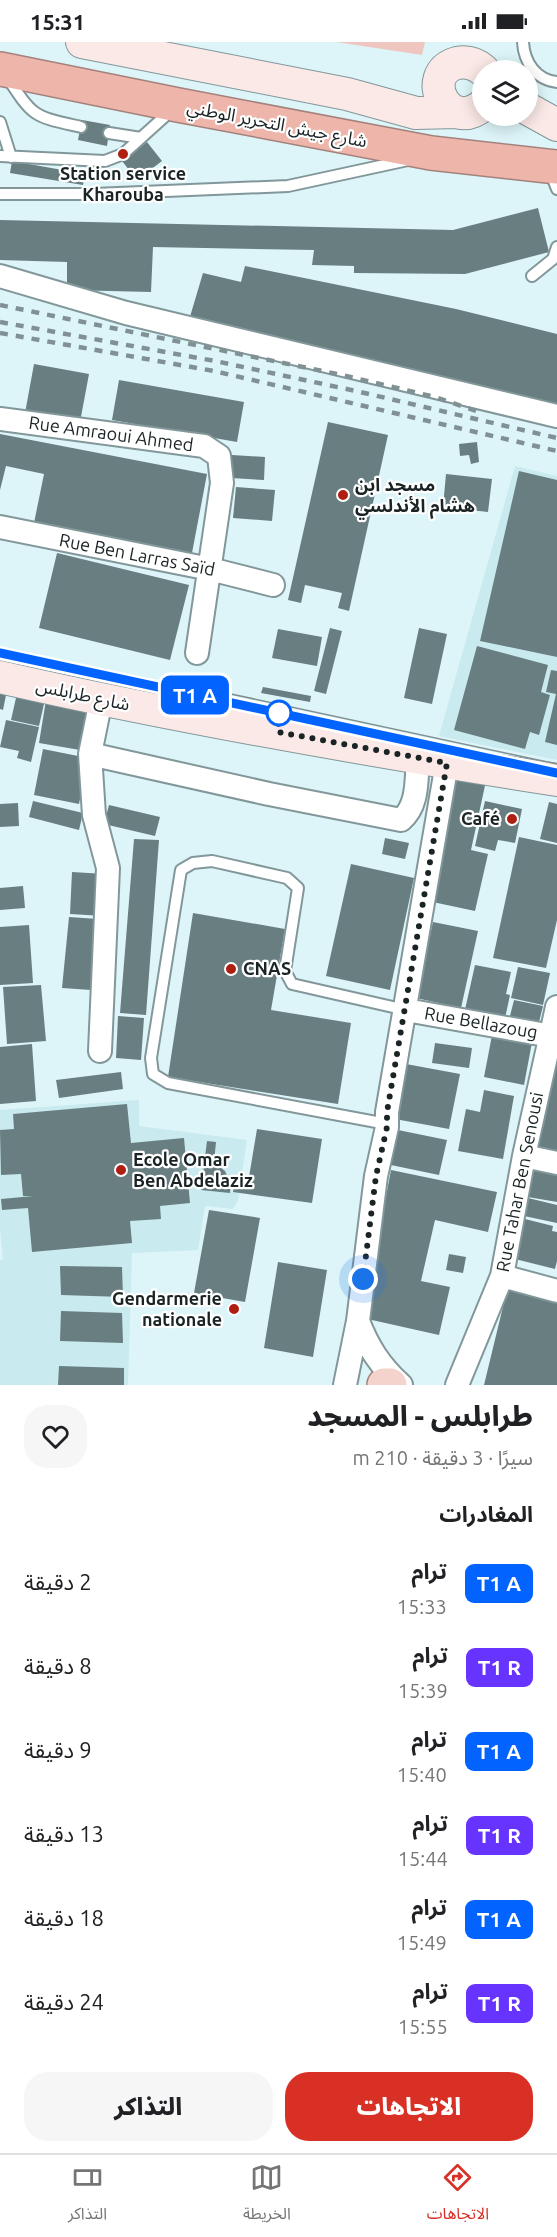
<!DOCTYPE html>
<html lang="ar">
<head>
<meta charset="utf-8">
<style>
	:root { --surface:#fff; --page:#f6f6f6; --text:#202124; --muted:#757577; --line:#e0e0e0; --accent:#d93025 }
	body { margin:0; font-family:Ubuntu,"Noto Sans Arabic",sans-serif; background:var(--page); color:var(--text); direction:rtl; height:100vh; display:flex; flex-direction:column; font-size:22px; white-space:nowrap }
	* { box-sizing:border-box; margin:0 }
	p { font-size:20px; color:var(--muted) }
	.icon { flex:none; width:33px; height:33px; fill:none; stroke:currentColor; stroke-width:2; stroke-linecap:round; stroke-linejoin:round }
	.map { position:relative; height:1343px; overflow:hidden; direction:ltr }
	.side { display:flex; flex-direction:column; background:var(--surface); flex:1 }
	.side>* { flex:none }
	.badge { padding:0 12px; border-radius:9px; font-size:21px; line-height:39px }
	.tools { position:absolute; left:472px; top:18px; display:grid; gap:12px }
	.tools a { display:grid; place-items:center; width:66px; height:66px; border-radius:50%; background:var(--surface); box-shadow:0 3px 15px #0003; font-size:30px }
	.you { position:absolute; width:30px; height:30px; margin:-15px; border:4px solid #fff; border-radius:50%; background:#1a73e8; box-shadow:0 0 0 9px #1a73e833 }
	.map>.badge { position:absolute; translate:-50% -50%; box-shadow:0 0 0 3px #fff }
	h2 { padding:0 24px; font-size:22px; line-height:54px }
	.round { display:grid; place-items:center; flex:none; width:63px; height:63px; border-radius:24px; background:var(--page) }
	.head { display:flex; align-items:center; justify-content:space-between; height:102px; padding:0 24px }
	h1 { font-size:28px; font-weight:800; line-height:45px }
	.cta { display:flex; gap:12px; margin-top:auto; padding:12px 24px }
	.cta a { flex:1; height:69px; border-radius:24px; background:var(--accent); color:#fff; font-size:24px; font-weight:800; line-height:69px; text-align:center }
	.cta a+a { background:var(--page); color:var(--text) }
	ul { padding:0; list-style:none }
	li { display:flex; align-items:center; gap:18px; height:84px; padding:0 24px }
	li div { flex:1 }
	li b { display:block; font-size:22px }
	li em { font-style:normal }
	li .badge { min-width:66px; font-weight:700; text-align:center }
	.status { display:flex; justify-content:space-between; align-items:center; height:42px; padding:0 30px; background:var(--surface); direction:ltr }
	.status svg { height:16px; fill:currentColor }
	.dock { display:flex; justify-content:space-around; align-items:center; height:84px; border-top:2px solid var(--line); background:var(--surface); font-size:16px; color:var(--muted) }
	.dock a { display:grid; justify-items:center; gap:3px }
	.dock .active { color:var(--accent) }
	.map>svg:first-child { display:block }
	.built { fill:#c9eaef }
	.green { fill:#efc6bf }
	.building { fill:#697e81 }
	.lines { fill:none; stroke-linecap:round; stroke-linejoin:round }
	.lane-casing { stroke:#82979a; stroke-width:14 }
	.street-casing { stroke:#82979a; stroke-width:26 }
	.secondary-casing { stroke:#82979a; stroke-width:34 }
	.primary-casing { stroke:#a4827c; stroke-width:36 }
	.highway-casing { stroke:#a4827c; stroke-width:36 }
	.lane { stroke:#fff; stroke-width:10 }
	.street { stroke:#fff; stroke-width:22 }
	.secondary { stroke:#fae9e6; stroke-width:32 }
	.primary { stroke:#f5d3cd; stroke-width:33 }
	.highway { stroke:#eeb5ab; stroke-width:33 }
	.tram { stroke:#819193; stroke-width:1.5 }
	.rail { stroke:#819193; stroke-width:4.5; stroke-dasharray:8 8; stroke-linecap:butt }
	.line-casing { stroke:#fff; stroke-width:14 }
	.line { stroke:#0363ff; stroke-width:9 }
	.walk { stroke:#1b2425; stroke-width:6; stroke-dasharray:0 10.8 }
	.poi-dot { fill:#ae1f11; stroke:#fff; stroke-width:2 }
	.stop-dot { fill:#fff; stroke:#0363ff; stroke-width:3 }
	.labels { text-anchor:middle; stroke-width:4.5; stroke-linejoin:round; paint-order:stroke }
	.street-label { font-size:18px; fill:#1b2425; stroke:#fff }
	.poi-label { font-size:18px; font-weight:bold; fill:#1b2425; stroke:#fff; text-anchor:start }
</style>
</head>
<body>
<div class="status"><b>15:31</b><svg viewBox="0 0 49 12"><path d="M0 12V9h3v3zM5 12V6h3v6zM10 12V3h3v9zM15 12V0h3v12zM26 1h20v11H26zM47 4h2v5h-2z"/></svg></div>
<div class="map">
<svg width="557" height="1343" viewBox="0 0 557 1343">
	<rect width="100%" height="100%" fill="#ddf5f8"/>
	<path class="built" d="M515,424L557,434V718L439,694Z
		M139,1058V1084L247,1098L238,1158L233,1167L205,1164L198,1208L132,1211L128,1343H0V1218H3L0,1185V1068Z"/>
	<path class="green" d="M336,0H425L422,13Z"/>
	<path class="building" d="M82,78L110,83L107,104L78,98Z
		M147,100L162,119L137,138L122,119Z
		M12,119L85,132L83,143L10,131Z
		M538,166L549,210L465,232L354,231V224L312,223L314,208L153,205L151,250L67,248V220L0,218V178L453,188Z
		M245,224L456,267L557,292V369L189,278L203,231L241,240Z
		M34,322L89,332L80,380L25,371Z
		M119,338L244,360L237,400L112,378Z
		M328,380L388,393L349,569L338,566L342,551L305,543L301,561L288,558Z
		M0,392L207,432L192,511L34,481L44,432L6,424L0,448Z
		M477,400L479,420L471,422L469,413L460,414L459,402Z
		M232,413L265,415L264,438L231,436Z
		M519,429L557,438V615L480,599Z
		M446,432L492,437L488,470L443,465Z
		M236,445L275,448L272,479L233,476Z
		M57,511L189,543L170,618L39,586Z
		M330,586L342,589L326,652L314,649Z
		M419,586L447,592L432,662L404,656Z
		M278,587L322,595L317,624L272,616Z
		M477,604L548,623L541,650L550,653L539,693L530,690L525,707L454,688Z
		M551,628L557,629V703L545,700L556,652L546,650Z
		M0,637L9,638L3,668L0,667Z
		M263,645L311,654L310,660L261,651Z
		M18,647L46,653L39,684L11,678Z
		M47,652L89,660L80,708L39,701Z
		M257,670L305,679L304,685L255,676Z
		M6,678L39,685L31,720L17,716L19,709L0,705Z
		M43,707L88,716L79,762L34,753Z
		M456,733L486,739L471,808L488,812L475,869L428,859Z
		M33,759L83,771L79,788L29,775Z
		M485,759L522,767L515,801L498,798L495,809L475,804Z
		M549,760L557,762V801L540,797Z
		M18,761L19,784L0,785V762Z
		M109,763L160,775L155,794L104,782Z
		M519,795L557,803V878L546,926L493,916Z
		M385,796L409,801L405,817L382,812Z
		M134,797L159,798L146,973L120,971Z
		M351,822L414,836L390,948L326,934Z
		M72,830L105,832L103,874L70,872Z
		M23,844L25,866L0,868V846Z
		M193,871L285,887L271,968L351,981L338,1062L168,1035Z
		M69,875L98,877L91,948L62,946Z
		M433,880L478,889L461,966L416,956Z
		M29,883L33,941L0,943V885Z
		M475,923L511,930L506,952L510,953L504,981L464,972Z
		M518,925L550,931L543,963L511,956Z
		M41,943L46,999L7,1002L3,945Z
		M514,958L543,964L537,988L508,982Z
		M118,974L144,976L141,1018L116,1016Z
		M493,988L533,995L524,1043L484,1035Z
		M435,1001L472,1006L469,1026L432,1021Z
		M32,1002L36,1059L0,1062V1005Z
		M556,1002H557V1117L537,1114Z
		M406,1022L460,1032L449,1087L395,1077Z
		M121,1030L123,1047L59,1056L56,1038Z
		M484,1048L514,1054L503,1117L458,1109L466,1067L480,1070Z
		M127,1062L131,1101L184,1096L190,1161L160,1164L161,1177L130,1179L132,1201L32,1210L28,1166L2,1168L1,1157L33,1154H23L21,1132L1,1133L0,1088L14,1087L13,1072Z
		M257,1087L322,1097L312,1161L233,1150L236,1133L249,1135Z
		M393,1087L447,1098L439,1133L386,1122Z
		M207,1099L216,1100L214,1120L217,1121V1123L225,1129L227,1134L231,1136L230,1151L201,1148Z
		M535,1121L557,1125V1160L528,1155Z
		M391,1128L497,1150L488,1190L435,1178L421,1239L450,1245L439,1293L363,1276Z
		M528,1156L557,1163V1181L524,1174Z
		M209,1168L260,1176L245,1260L194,1251Z
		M525,1177L553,1184L552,1189L557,1190V1219L555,1227L515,1217Z
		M449,1212L466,1215L463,1231L446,1228Z
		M278,1220L327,1228L313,1315L264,1306Z
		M60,1224L122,1225L123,1255L61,1253Z
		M508,1244L557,1255V1343H484Z
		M61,1269L122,1271L123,1301L60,1299Z
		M59,1324L124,1326V1343H58Z"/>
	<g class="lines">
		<g class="lane-casing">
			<path id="lane" d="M523,0C524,20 536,38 557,40
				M7,35C34,76 33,74 81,85
				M0,80L11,115
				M109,91L141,96
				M0,114L105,119L123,112L173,67
				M550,129L557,147
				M0,152H94L288,144L408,118
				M532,234L553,217L557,205
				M387,1082L168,1041L153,1032L151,1016L181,828L193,821L212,819L287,836L298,846L285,929L292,942L406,968"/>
		</g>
		<g class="street-casing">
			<path id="street" d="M0,234L126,271L557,374
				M0,377L204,404L219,414L222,441L197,611
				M0,485L210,527L273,543
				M90,712L269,752L401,778C419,763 416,737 418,716
				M406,968L557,995
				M100,1009L108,826L94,773L90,712L101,658
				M524,1114L557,1121
				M502,1234L557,1249
				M358,1279C368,1305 380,1324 401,1343
				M345,1343L358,1279L376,1134L387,1085V1070L447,721
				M457,1343L502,1234L524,1114L557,965"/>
		</g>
		<g class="secondary-casing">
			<path id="secondary" d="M82,0L347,52L416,71L457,70
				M483,63C448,93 418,32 457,21C467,19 476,22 483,28
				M528,67L557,83
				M0,635C184,677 371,709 557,738"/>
		</g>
		<g class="primary-casing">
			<path id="primary" d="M384,1343H390"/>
		</g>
		<g class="highway-casing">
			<path id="highway" d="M0,27L178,63L431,111L557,125"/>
		</g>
		<use href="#lane" class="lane"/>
		<use href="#street" class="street"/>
		<use href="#secondary" class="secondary"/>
		<use href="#primary" class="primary"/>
		<use href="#highway" class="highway"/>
		<path class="tram" d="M0,610L557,731
			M161,637L557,722"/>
		<path class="rail" d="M0,263L342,333L435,355L482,371
			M0,280L215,319L356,349L557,396
			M0,291L214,329L557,409"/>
	</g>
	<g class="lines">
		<g class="line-casing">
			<path id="line" d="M0,611L557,731"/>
		</g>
		<use href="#line" class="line"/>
		<path class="walk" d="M279,671L278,690L447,721L387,1070V1085L376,1134L363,1237"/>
	</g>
	<g class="poi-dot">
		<circle cx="123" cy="112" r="6"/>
		<circle cx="343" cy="453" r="6"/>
		<circle cx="512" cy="777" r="6"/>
		<circle cx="231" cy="927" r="6"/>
		<circle cx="121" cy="1128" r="6"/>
		<circle cx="234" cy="1267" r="6"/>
	</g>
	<circle class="stop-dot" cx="279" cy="671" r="12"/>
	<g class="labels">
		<g class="street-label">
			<text transform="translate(277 82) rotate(11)" y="6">شارع جيش التحرير الوطني</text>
			<text transform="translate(111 392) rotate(8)" y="6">Rue Amraoui Ahmed</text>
			<text transform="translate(137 513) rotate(11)" y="6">Rue Ben Larras Saïd</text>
			<text transform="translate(83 653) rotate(12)" y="6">شارع طرابلس</text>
			<text transform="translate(481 981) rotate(10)" y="6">Rue Bellazoug</text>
			<text transform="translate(520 1140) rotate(-79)" y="6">Rue Tahar Ben Senousi</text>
		</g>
		<g class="poi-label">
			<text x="123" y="138" text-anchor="middle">Station service<tspan x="123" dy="21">Kharouba</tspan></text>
			<text x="355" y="449">مسجد ابن<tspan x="355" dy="21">هشام الأندلسي</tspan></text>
			<text x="500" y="783" text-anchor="end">Café</text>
			<text x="243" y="933">CNAS</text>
			<text x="133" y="1124">Ecole Omar<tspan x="133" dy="21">Ben Abdelaziz</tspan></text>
			<text x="222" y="1263" text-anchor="end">Gendarmerie<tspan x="222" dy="21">nationale</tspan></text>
		</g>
	</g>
</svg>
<div class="tools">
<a><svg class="icon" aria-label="layers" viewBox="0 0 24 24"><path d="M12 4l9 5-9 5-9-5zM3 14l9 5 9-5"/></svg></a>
</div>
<div class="you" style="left:363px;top:1237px"></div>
<b class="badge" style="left:195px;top:653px;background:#0363ff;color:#fff">T1 A</b>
</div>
<section class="side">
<div class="head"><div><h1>طرابلس - المسجد</h1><p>سيرًا · 3 دقيقة · 210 m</p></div><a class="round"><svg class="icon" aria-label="heart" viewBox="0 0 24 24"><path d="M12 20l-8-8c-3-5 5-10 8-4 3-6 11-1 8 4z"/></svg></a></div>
<h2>المغادرات</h2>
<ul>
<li><span class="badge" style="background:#0363ff;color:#fff">T1 A</span><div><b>ترام</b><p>15:33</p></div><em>2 دقيقة</em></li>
<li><span class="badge" style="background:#63f;color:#fff">T1 R</span><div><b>ترام</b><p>15:39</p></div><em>8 دقيقة</em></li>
<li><span class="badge" style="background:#0363ff;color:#fff">T1 A</span><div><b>ترام</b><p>15:40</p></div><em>9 دقيقة</em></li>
<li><span class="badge" style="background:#63f;color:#fff">T1 R</span><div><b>ترام</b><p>15:44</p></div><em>13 دقيقة</em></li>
<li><span class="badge" style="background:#0363ff;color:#fff">T1 A</span><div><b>ترام</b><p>15:49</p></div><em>18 دقيقة</em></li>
<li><span class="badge" style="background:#63f;color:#fff">T1 R</span><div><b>ترام</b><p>15:55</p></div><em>24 دقيقة</em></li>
</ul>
<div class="cta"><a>الاتجاهات</a><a>التذاكر</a></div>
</section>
<nav class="dock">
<a class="active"><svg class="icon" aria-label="directions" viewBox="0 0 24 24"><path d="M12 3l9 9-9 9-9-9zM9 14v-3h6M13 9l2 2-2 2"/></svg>الاتجاهات</a>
<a><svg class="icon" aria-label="map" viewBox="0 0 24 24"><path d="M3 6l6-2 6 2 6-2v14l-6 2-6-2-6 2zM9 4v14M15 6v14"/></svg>الخريطة</a>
<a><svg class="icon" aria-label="tickets" viewBox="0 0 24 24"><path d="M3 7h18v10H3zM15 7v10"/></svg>التذاكر</a>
</nav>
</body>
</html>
